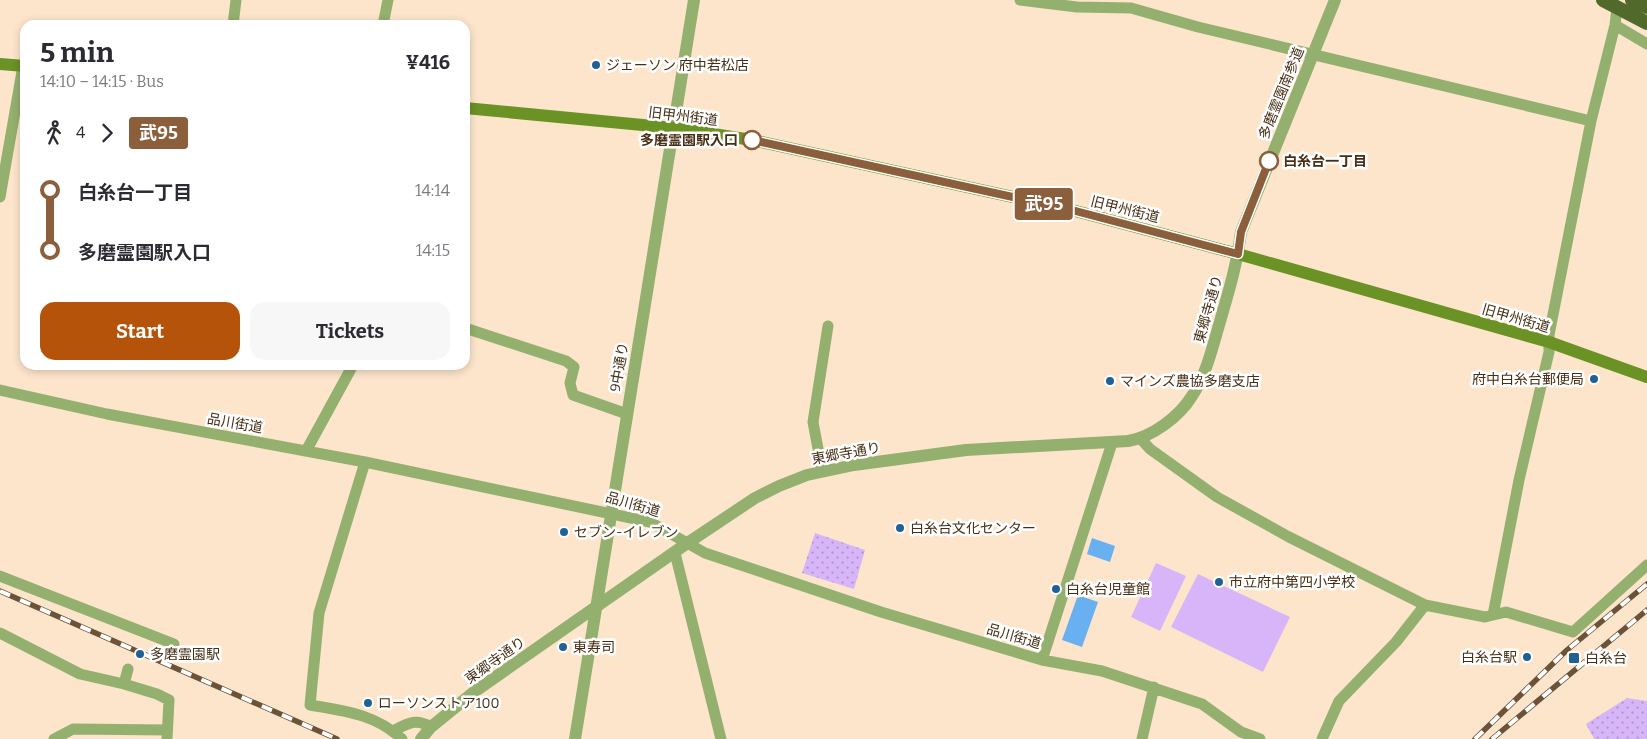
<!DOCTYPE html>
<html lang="en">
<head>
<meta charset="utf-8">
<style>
	:root { --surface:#fff; --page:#f7f7f7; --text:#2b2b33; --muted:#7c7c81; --accent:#b45309 }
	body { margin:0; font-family:Bitter,"Noto Sans JP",serif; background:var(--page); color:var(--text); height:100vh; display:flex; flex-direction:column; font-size:19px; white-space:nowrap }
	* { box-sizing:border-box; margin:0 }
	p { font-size:16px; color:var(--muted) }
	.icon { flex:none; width:28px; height:28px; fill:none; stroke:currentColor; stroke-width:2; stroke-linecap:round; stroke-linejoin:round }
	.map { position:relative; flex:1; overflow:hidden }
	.drawer { position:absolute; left:20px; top:20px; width:450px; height:350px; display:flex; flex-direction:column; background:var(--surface); border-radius:15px; box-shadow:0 2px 8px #0003 }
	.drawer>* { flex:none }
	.badge { padding:0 10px; border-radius:4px; font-size:18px; line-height:32px }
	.map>.badge { position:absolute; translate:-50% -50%; box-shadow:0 0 0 2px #fff }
	.legs { display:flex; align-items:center; gap:8px; height:55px; padding:0 20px; font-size:16px }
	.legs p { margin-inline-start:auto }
	.head { display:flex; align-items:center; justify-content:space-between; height:85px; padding:0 20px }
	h1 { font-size:28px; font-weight:700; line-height:38px }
	.cta { display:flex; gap:10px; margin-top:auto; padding:10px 20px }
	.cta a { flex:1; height:58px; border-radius:15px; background:var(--accent); color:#fff; font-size:20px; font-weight:700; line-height:58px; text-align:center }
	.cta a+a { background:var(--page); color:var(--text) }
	ul { padding:0 20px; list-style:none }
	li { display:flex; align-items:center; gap:18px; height:60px; font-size:19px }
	li i { display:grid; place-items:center; width:8px; height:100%; margin:0 6px; background:currentColor }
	li i::after { content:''; width:12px; height:12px; margin:-6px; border:4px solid; border-radius:50%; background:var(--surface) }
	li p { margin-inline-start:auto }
	li:first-child i { background:linear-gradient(#0000 50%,currentColor 0) }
	li:last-child i { background:linear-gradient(currentColor 50%,#0000 0) }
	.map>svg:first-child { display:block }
	.grass { fill:url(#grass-dots) }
	.pitch { fill:#d7b5f8 }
	.water { fill:#69b0f1 }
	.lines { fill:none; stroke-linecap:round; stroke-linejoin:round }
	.minor { stroke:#94b06f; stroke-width:11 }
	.tertiary { stroke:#94b06f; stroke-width:12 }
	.secondary { stroke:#6a9225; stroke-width:12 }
	.trunk { stroke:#516a2b; stroke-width:14 }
	.rail-casing { stroke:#6b5339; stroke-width:5.5 }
	.rail { stroke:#fff; stroke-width:4; stroke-dasharray:11; stroke-linecap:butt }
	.line-1-casing { stroke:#fff; stroke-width:11 }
	.line-1 { stroke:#8b5e3c; stroke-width:8 }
	.poi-dot { fill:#1f6095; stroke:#fff; stroke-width:2 }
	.stop-1-dot { fill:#fff; stroke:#8b5e3c; stroke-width:2.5 }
	.labels { text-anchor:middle; stroke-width:5; stroke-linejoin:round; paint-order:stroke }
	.poi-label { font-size:14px; fill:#472f15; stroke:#fff; text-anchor:start }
	.street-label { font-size:14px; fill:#472f15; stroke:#fff }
	.stop-label { font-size:14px; font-weight:bold; fill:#472f15; stroke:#fff; text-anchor:end }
</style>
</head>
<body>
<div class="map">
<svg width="1647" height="739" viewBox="0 0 1647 739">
	<defs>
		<pattern id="grass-dots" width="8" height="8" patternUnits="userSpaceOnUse" patternTransform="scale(1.25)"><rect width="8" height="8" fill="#d7b5f8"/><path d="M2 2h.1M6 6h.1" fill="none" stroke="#b094c8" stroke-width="1.8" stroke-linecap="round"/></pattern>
	</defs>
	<rect width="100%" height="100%" fill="#fde5cc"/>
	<path class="grass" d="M815,533L865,550L854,589L802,573Z
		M1627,698L1647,701V739H1594L1586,724Z"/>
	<path class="pitch" d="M1156,563L1186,576L1160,631L1131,617Z
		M1198,574L1290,617L1263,672L1171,627Z"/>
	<path class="water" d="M1092,538L1115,546L1110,562L1087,554Z
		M1078,595L1098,602L1082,647L1062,640Z"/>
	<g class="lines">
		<path class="minor" d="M1020,0L1077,7L1131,8L1198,27L1591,121
			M233,25L236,0
			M383,25L388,0
			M1615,25L1647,44
			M0,197L23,66
			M465,328L566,361L574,367L570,383L573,395L627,414
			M0,390L107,414L365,462L650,522L705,553L881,612L1042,660L1102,671L1202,704L1241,732L1260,739
			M1141,439L1150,449L1217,497L1289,537L1425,605L1485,617L1506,612L1573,632L1647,565
			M306,451L353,365
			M365,462L319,613L310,705C345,711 375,714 402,739
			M822,470L813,422L828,326
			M675,553L721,739
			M0,576L174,644
			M1493,615L1519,480L1549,352V335L1591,121L1615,25L1617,8
			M0,633L80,674L124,684L128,669
			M1042,660L1112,443
			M124,684L157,694L169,700L167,739
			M393,731C408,723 416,718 431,727
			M54,739L73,729L167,730
			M1142,739L1154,687
			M1322,739L1339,701L1396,642L1425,605"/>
		<path class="tertiary" d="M421,739L431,727L474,692L686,544L755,498L779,486L807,475L854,465L966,450L1128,441C1152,437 1179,417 1192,396C1206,375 1212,349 1219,325C1228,294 1237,265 1241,232L1335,0
			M575,739L694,0"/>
		<path class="secondary" d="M0,64L25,66
			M465,108L674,128L752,140L1068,209L1238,254L1549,342L1647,377"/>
		<path class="trunk" d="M1603,0L1647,23
			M1632,0L1647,7"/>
		<g class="rail-casing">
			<path id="rail" d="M0,591L337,739
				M1475,739L1567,650L1647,584
				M1492,739L1647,610"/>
		</g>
		<use href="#rail" class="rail"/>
	</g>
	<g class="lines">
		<g class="line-1-casing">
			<path id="line-1" d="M752,140L1068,209L1238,254L1241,232L1269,161"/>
		</g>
		<use href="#line-1" class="line-1"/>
	</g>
	<g class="poi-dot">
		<circle cx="596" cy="65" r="5"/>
		<circle cx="1594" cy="379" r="5"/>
		<circle cx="1110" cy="381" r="5"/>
		<circle cx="900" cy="528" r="5"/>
		<circle cx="564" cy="532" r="5"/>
		<circle cx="1219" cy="582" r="5"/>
		<circle cx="1056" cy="589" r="5"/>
		<circle cx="563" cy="647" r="5"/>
		<circle cx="140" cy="654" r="5"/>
		<circle cx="1527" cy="657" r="5"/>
		<rect x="1568" y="652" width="12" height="12" rx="2.5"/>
		<circle cx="368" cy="703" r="5"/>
	</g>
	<g class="stop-1-dot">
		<circle cx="752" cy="140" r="9"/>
		<circle cx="1269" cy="161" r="9"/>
	</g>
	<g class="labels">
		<g class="poi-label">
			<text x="606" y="70">ジェーソン 府中若松店</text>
			<text x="1584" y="384" text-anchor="end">府中白糸台郵便局</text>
			<text x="1120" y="386">マインズ農協多磨支店</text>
			<text x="910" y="533">白糸台文化センター</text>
			<text x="574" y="537">セブン-イレブン</text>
			<text x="1229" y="587">市立府中第四小学校</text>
			<text x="1066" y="594">白糸台児童館</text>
			<text x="573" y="652">東寿司</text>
			<text x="150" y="659">多磨霊園駅</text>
			<text x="1517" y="662" text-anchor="end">白糸台駅</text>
			<text x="1585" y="663">白糸台</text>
			<text x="378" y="708">ローソンストア100</text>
		</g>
		<g class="street-label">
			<text transform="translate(1281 93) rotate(-68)" y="5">多磨霊園南参道</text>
			<text transform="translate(683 116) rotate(7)" y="5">旧甲州街道</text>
			<text transform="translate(1125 209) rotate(14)" y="5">旧甲州街道</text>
			<text transform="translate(1208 309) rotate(-74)" y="5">東郷寺通り</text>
			<text transform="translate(1516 318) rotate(16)" y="5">旧甲州街道</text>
			<text transform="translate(619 367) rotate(-80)" y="5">9中通り</text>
			<text transform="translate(235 423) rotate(10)" y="5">品川街道</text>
			<text transform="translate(846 453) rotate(-10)" y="5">東郷寺通り</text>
			<text transform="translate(633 504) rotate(16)" y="5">品川街道</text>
			<text transform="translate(1014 636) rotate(16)" y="5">品川街道</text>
			<text transform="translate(495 660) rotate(-35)" y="5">東郷寺通り</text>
		</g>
		<g class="stop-label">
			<text x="738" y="145">多磨霊園駅入口</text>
			<text x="1283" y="166" text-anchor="start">白糸台一丁目</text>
		</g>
	</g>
</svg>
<b class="badge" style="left:1044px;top:204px;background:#8b5e3c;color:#fff">武95</b>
<section class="drawer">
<div class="head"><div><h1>5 min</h1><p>14:10 – 14:15 · Bus</p></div><b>¥416</b></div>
<div class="legs"><svg class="icon" aria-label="walk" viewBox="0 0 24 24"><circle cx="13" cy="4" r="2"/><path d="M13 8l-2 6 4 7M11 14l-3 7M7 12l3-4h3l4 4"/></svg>4<svg class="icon" aria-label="forward" viewBox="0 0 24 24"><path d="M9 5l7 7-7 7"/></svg><b class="badge" style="background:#8b5e3c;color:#fff">武95</b></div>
<ul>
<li><i style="color:#8b5e3c"></i><b>白糸台一丁目</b><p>14:14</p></li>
<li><i style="color:#8b5e3c"></i><b>多磨霊園駅入口</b><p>14:15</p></li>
</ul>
<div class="cta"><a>Start</a><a>Tickets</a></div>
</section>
</div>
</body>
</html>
